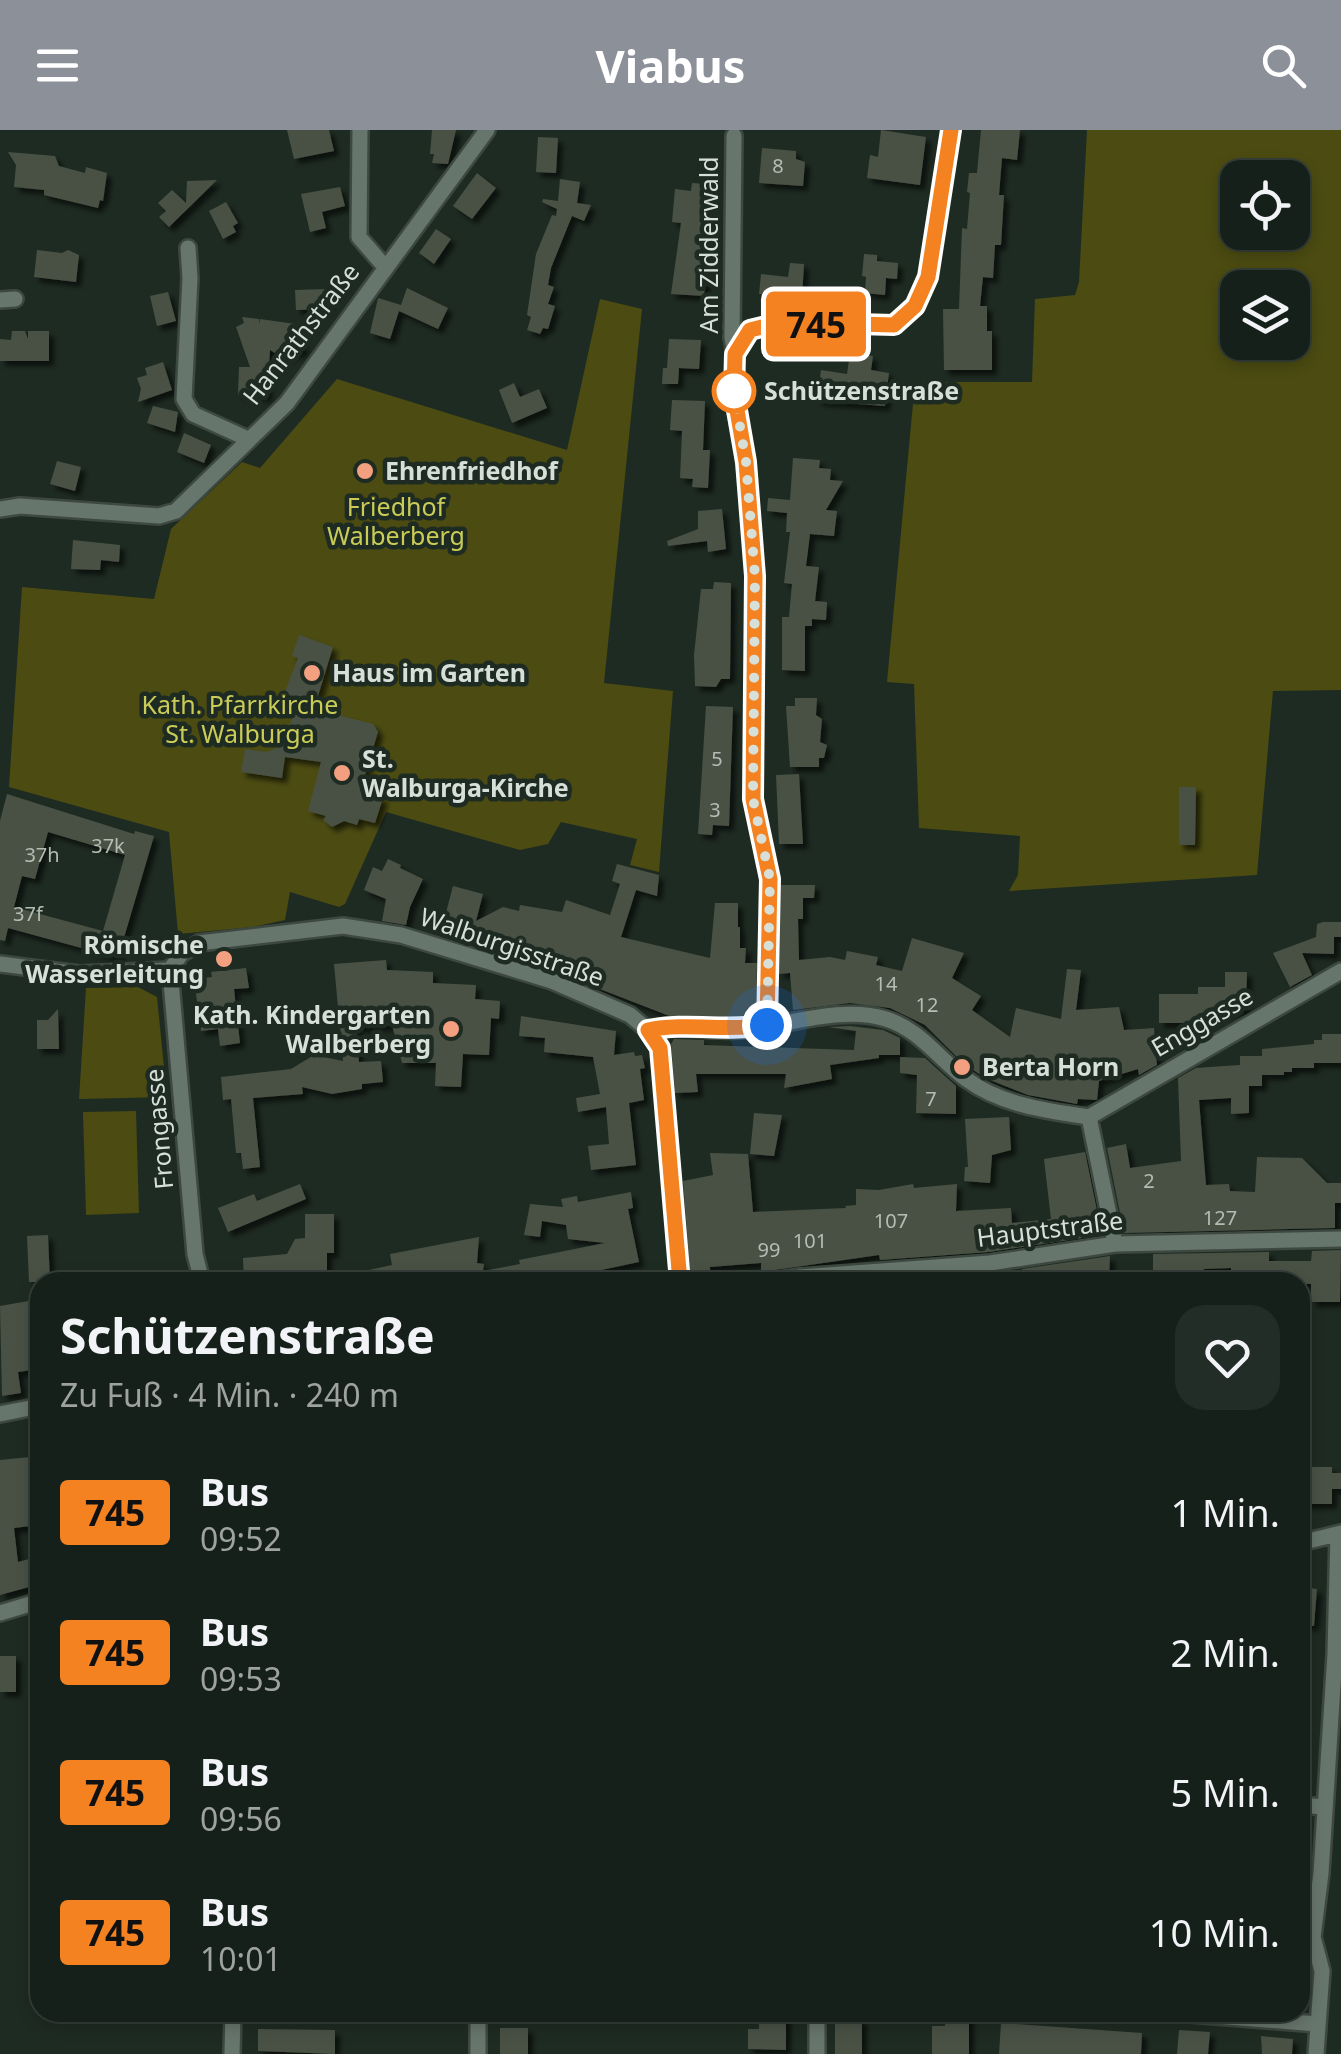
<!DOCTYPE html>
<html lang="de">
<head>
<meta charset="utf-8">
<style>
	:root { --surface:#16201a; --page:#232d27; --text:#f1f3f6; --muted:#9ea3a2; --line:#353e39; --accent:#8c9099 }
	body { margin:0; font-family:"Noto Sans",sans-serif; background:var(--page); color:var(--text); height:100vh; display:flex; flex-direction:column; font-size:38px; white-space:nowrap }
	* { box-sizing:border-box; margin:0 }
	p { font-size:32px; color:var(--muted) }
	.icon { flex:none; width:55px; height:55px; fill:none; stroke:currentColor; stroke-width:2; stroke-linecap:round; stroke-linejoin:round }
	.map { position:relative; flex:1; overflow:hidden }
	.details { position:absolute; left:30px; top:1142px; width:1280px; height:750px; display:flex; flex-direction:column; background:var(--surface); border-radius:30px; box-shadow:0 5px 15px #0003,0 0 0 2px var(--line) }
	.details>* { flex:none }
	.badge { padding:0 20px; border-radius:8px; font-size:35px; line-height:65px }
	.buttons { position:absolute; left:1220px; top:30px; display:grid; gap:20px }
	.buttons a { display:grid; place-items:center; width:90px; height:90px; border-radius:20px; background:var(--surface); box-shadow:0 5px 15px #0003,0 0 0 2px var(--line); font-size:50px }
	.you { position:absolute; width:50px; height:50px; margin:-25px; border:8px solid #fff; border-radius:50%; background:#1a73e8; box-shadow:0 0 0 15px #1a73e833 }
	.map>.badge { position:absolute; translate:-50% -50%; box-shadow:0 0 0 5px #fff }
	.round { display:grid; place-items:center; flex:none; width:105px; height:105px; border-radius:30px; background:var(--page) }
	.head { display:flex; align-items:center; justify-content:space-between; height:170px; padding:0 30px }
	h1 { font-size:48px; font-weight:700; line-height:75px }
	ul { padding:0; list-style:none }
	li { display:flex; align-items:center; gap:30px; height:140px; padding:0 30px }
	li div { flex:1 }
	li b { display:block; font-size:38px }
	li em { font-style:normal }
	li .badge { min-width:110px; font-weight:700; text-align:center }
	header { display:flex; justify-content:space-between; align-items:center; height:130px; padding:0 30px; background:var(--accent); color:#fff; font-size:45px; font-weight:700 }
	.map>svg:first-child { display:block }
	.green { fill:#4b4b12; fill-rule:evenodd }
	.building { fill:#495144; fill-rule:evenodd; filter:url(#shadow) }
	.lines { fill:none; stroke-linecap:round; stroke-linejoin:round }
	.street-casing { stroke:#3d4841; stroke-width:20 }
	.street { stroke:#67766c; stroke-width:15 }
	.line-casing { stroke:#fff; stroke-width:22 }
	.line { stroke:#f58220; stroke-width:15 }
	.walk { stroke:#d7dfd9; stroke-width:10; stroke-dasharray:0 18 }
	.stop-dot { fill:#fff; stroke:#f58220; stroke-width:5 }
	.poi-dot { fill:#f2a080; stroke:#1e2b22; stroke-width:4 }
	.labels { text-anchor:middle; stroke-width:9; stroke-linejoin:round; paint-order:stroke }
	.number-label { font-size:20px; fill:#b4bcb4 }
	.street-label { font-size:25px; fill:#d7dfd9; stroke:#1e2b22 }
	.stop-label { font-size:25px; font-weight:bold; fill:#d7dfd9; stroke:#1e2b22; text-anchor:start }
	.poi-label { font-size:25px; font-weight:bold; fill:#d7dfd9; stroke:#1e2b22; text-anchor:start }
	.park-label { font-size:25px; fill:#cacc57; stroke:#1e2b22 }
</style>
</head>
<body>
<header><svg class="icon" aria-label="menu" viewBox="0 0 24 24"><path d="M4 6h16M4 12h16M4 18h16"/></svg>Viabus<svg class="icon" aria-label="search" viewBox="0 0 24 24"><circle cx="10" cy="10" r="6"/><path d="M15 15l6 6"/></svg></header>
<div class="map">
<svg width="1341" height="1924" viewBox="0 0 1341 1924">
	<defs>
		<filter id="shadow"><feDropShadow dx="5" dy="5" stdDeviation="2.5" flood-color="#0009"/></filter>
	</defs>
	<rect width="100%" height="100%" fill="#1e2b22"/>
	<path class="green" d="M1087,0H1341V560L1273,561L1257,745L1009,761L1018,745L1020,706L919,698L914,554L887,552L915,252H1032L1035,169L1075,165L1079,152ZM1238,48H1292V102H1238ZM1238,158H1292V212H1238Z
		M600,169L642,179L604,553L673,561L659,742L630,735L637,709L561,692L548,714L520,720L386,682L345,774L339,777L290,762L285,790L253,797L178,804L169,702L9,657L22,457L154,469L171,399L242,332L260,338L337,249L567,320Z
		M138,857L157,867L167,967L79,969L86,858Z
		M136,981L139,1083L86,1085L83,982Z"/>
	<path class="building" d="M287,0H329L334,21L294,29Z
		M432,0H456L448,34L432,33L434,24H430Z
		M881,0L926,7L920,55L867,48L870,25L878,27Z
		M981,0H1020L1017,30L1002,28L999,65H1004L1001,115H995L993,148L983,147L980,176H987V201H992V240H944L943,179H959L962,98L967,99L970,63L967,62L969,43H977Z
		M538,7L558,8L556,43L536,42Z
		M762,18L796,21V29L805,32L803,56L759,53Z
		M8,22L55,26L59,36L85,43L86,37L107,43L103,71L100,70L98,78L44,65V60L14,57L16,35Z
		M477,43L496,58L472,89L453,76Z
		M560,49L580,52L577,73L591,75L584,91L572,86L551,138L548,155L554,157L548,174L555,176L548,199L543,198L540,204L527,200L531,187L527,185L536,124L552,85L556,86L557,79L542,72L543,69L558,71Z
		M217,50L169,97L159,87L166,81L158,73L172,60L186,73L187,51Z
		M692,53L705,54L702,94L710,95L704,166L671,164L681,93L672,92L675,59L691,61Z
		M340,57L345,76L322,82L326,98L310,102L301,64Z
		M226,72L238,93L233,96L236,102L223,109L209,81Z
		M436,99L451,109L434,134L419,123Z
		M37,120L62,123L68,120L79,125L76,152L34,147Z
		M864,124L877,125V131L898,133L897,149L886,148L885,165L865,163L866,147L862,146Z
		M790,133L804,134L802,168L759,164L761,144L788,147Z
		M407,158L448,178L438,199L399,181L390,209L370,203L378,168L401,175Z
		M327,159L328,179L296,180L295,160Z
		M168,162L176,191L157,196L150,166Z
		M242,187L259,189L260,194V189L295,194L304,220L283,228L270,220L267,267L238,265L239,237H250L236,197L244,193Z
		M12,201H25L28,209V201H49V231H0V209L11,210Z
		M669,209L701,210L699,239L679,238L678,254H662L663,238H671H667Z
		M850,223L873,226L871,240L889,243L885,276L817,271L821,240L847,244Z
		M163,232L172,260L138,272L141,259L137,248L147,245L145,238Z
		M514,253L520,267L539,259L547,278L512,293L499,260Z
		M672,270L705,271L703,320H710L708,358L692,357L693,349L680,348L682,301L670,300Z
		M153,276L178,282L175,302L147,293Z
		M184,303L211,315L204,333L177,322Z
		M793,328L820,330L819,338L831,339L830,350L843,351L826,380L837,381L834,406L810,404L806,436L819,437L815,471L827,472L826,490L812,489V496H805V541L782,540V487H789L792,454L784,453L790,402H786L787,383L767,381L768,368L790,370Z
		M57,331L81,337L75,361L50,354Z
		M722,379L726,419L708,422L707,411L668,416L667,411L698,399V381Z
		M73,410L120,415L119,432L101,430L100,440L71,439Z
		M714,452L731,453L730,549H721L716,557L695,556L694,525L701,459H713Z
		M299,505L333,517L314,579L373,594L378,602L360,661L383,668L375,693L359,689L357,695L344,691L332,697L323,690L326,686L308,681L321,632L285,627L282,648L241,642L245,619L266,622L282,616L299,569L284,564L298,528L292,526Z
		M795,568H817L816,585L822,589L820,612L827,615L824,628H819V637H790L786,576H795Z
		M706,576L733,577L729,696L713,695L712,705L698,704Z
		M799,644L803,714H779L776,645Z
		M1179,657H1196L1195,715H1179Z
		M7,664L134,704L135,701L154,706L118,828L8,798L5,811L0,810V691ZM48,702L125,725L103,801L14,777L22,746L35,749Z
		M388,729L401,735L400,738L423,749L410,777L406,795L382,791L386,769L364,760L373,737L382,741Z
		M617,734L659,745L657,766L636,760L621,807L710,828L715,773H738V797H740V818H746L745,833H757L756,887H672L587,854L591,841L540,822L481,810L483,805L443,794L453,756L483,764L476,791L503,777L519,781L520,775L562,782L566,770L610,785L620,754L612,751Z
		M780,755H815L814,768H803V789H798L799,830L830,827L845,830L847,821L878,827L876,835L902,841L912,808L964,823L952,848L981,866L972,880L1010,907L1016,878L1061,889L1067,839L1081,840L1076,880L1119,877L1124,900L1154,898L1157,935L1139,945L1138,939L1099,951L1097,970L1078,969L1077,974L1028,965L985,948L963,933L925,895L890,878L850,873L793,880L790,843L779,844Z
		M1323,792H1341V807H1334V824L1302,823L1312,845L1290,857L1273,823L1316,807L1317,794Z
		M386,830L387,840L433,842V853L476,855L475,869L500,871L499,889L491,888L489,925L463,924L461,957L435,956L436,933H402L392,895L356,898L359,932L381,931L383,952L362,954V959L332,964L302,957L303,964L253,968L260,1037L243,1039L241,1023H236L231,969L223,970L221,947L291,939L314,925L343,931L334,834Z
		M246,838L249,858L234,859L240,913L220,916L218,899L201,901L194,849L212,847L211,842Z
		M1225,842H1247L1246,880L1198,884V893H1159V864H1198V857H1225Z
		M58,879L59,919H37V890H48Z
		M521,886L616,901L614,925L634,922L635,926L642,925L645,938L640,939L644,970L629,973L636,1035L591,1040L588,1016L609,1014L606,977L578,982L576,968L600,964L593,927L544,922L545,908L519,906Z
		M850,896L883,900L900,908V925H879V928L830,935L832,949L784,958L786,944H696L698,962L675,963L671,914L674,909L704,910V915L854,920L856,901L828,897Z
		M1322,904H1341V933H1314V938H1292V942H1284V945H1262V956H1249V983L1231,984V968L1199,970L1206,1055L1229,1054L1230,1061L1255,1062L1257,1027L1302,1028L1327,1053H1341V1073H1335V1098L1124,1103L1107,1018L1126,1014L1130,1038L1181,1031L1178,948L1196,938L1240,935V926H1262V919L1314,914V910H1322Z
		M900,927L925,928L956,956V984L916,983L917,945L900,943Z
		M754,983L782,985L774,1026L750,1024Z
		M1009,987L1011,1020L992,1025L990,1053L964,1051L965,1037H968L965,989Z
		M1085,1022L1102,1105L989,1122L880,1130L879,1125L761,1142V1133L710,1137L711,1152H691L683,1051L713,1045L710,1023L748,1024L753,1082L846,1078L845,1076L856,1075V1059L879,1060L913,1054L914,1058L957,1054L956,1081L1011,1078L1012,1093L1051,1089L1044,1029Z
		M300,1054L306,1069L228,1102L218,1078L254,1064L257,1071Z
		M631,1062L633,1078L628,1079L639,1132L592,1142L594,1151L342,1152L341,1146L392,1135L390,1124L479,1107L477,1133L484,1134L483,1141L520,1134L519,1130L605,1113L568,1109L566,1095L542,1091L540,1107L524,1105L530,1074L563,1077L561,1069L577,1066L578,1072Z
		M305,1084H334V1123H327V1152H305V1145L274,1146V1152H244L243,1128L287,1124L295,1109L305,1108Z
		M48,1105L50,1152H29L27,1106Z
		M1341,1120L1340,1172H1311V1154L1255,1152V1145H1231V1138L1204,1139L1205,1152H1153V1124L1269,1122V1131H1311L1312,1121Z
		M1110,1126L1109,1152H1025L1022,1139Z
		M40,1169V1239L18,1242L21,1263L2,1266L0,1176Z
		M40,1326V1395L14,1398L18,1432L40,1426V1454L0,1465V1330Z
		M1310,1337H1332V1343H1341V1359H1332V1374H1300V1348H1310Z
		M1300,1457L1317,1459L1314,1496L1300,1495Z
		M0,1526H16V1562H0Z
		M759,1882H786V1920L748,1919V1899H759Z
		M840,1882H857V1889H862V1924H835V1889H840Z
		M945,1882H969V1924H932V1896H945Z
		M1001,1893L1142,1903L1141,1924H999Z
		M500,1898H528V1924H500Z
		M258,1899L335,1900V1924L258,1921Z
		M1179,1900L1210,1902L1208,1924H1177Z
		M1261,1906L1293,1909L1292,1924H1262Z"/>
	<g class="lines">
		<g class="street-casing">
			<path id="street" d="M360,0L359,107L385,137
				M734,6L732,207L735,224
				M188,118L190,148L184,269L193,284L248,309
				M0,170L15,169
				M0,379L20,376L159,386L176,381L287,273L487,0
				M0,834L79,844L170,840
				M170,840L181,824L199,813L343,796L401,805L552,851L630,885L649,901L660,918L680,1152
				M170,840L195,1124L202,1152
				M767,895L769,749L753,669L755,446L745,332L733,263L735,224L750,200L782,192L894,195L915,176L927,147L951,0
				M649,901C679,894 710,902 741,900C787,896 840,875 886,889C919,899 939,929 966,949C1001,975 1047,981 1089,987
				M1089,987L1341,841
				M1089,987L1115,1114
				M766,1152L800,1147L990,1133L1115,1114L1341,1109
				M0,1284L40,1276
				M1300,1413L1341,1403
				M0,1483L40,1471
				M1300,1675L1324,1677
				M474,1882L478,1894V1924
				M1165,1882L1318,1894
				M232,1924L233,1882
				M817,1924V1882
				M1316,1924L1322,1841L1313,1807L1321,1743L1335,1524L1338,1404"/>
		</g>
		<use href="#street" class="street"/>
	</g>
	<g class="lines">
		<g class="line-casing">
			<path id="line" d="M680,1152L660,918L648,900C687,892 728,902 767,895L770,749L753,669L755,446L746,332L734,263L735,224L750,200L782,192L894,195L915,176L928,147L951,0"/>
		</g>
		<use href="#line" class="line"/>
		<path class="walk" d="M734,261L746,332L755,446L753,669L770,749L767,895"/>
	</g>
	<circle class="stop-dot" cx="734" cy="261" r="20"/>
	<g class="poi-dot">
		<circle cx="365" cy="341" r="10"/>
		<circle cx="312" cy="543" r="10"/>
		<circle cx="342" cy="643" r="10"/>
		<circle cx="224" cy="829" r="10"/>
		<circle cx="451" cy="899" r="10"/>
		<circle cx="962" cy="937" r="10"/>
	</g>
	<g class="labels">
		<g class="number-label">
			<text x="778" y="43">8</text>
			<text x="717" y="636">5</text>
			<text x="715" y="687">3</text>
			<text x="108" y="723">37k</text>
			<text x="42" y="732">37h</text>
			<text x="28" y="791">37f</text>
			<text x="886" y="861">14</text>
			<text x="927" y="882">12</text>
			<text x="931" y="976">7</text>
			<text x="1149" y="1058">2</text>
			<text x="1220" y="1095">127</text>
			<text x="891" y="1098">107</text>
			<text x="810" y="1118">101</text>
			<text x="769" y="1127">99</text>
		</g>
		<g class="street-label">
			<text transform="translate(709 115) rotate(-90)" y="9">Am Zidderwald</text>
			<text transform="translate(301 204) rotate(-52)" y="9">Hanrathstraße</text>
			<text transform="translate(512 817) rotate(19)" y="9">Walburgisstraße</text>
			<text transform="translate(1202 892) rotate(-30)" y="9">Enggasse</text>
			<text transform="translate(159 999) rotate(-95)" y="9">Frongasse</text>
			<text transform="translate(1050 1099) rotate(-7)" y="9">Hauptstraße</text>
		</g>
		<g class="stop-label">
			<text x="764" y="270">Schützenstraße</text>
		</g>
		<g class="poi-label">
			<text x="385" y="350">Ehrenfriedhof</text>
			<text x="332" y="552">Haus im Garten</text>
			<text x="362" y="638">St.<tspan x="362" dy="29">Walburga-Kirche</tspan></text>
			<text x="204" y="824" text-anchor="end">Römische<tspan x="204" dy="29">Wasserleitung</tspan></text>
			<text x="431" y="894" text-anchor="end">Kath. Kindergarten<tspan x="431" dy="29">Walberberg</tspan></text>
			<text x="982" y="946">Berta Horn</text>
		</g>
		<g class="park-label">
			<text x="396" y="386">Friedhof<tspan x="396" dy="29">Walberberg</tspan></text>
			<text x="240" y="584">Kath. Pfarrkirche<tspan x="240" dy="29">St. Walburga</tspan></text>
		</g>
	</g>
</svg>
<div class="buttons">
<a><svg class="icon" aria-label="locate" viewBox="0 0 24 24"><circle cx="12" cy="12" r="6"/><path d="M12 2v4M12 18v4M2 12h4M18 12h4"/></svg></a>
<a><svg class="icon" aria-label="layers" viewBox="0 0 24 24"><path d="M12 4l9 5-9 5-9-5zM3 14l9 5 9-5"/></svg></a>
</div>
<div class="you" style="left:767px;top:895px"></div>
<b class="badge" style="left:816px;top:194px;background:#f58220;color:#111">745</b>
<section class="details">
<div class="head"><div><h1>Schützenstraße</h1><p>Zu Fuß · 4 Min. · 240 m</p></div><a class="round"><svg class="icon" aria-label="heart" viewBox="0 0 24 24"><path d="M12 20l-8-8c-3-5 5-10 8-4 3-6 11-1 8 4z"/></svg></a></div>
<ul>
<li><span class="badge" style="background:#f58220;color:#111">745</span><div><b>Bus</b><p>09:52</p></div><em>1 Min.</em></li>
<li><span class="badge" style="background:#f58220;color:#111">745</span><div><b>Bus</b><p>09:53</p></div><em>2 Min.</em></li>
<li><span class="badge" style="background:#f58220;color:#111">745</span><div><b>Bus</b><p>09:56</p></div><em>5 Min.</em></li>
<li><span class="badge" style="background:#f58220;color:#111">745</span><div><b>Bus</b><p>10:01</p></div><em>10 Min.</em></li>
</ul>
</section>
</div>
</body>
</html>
